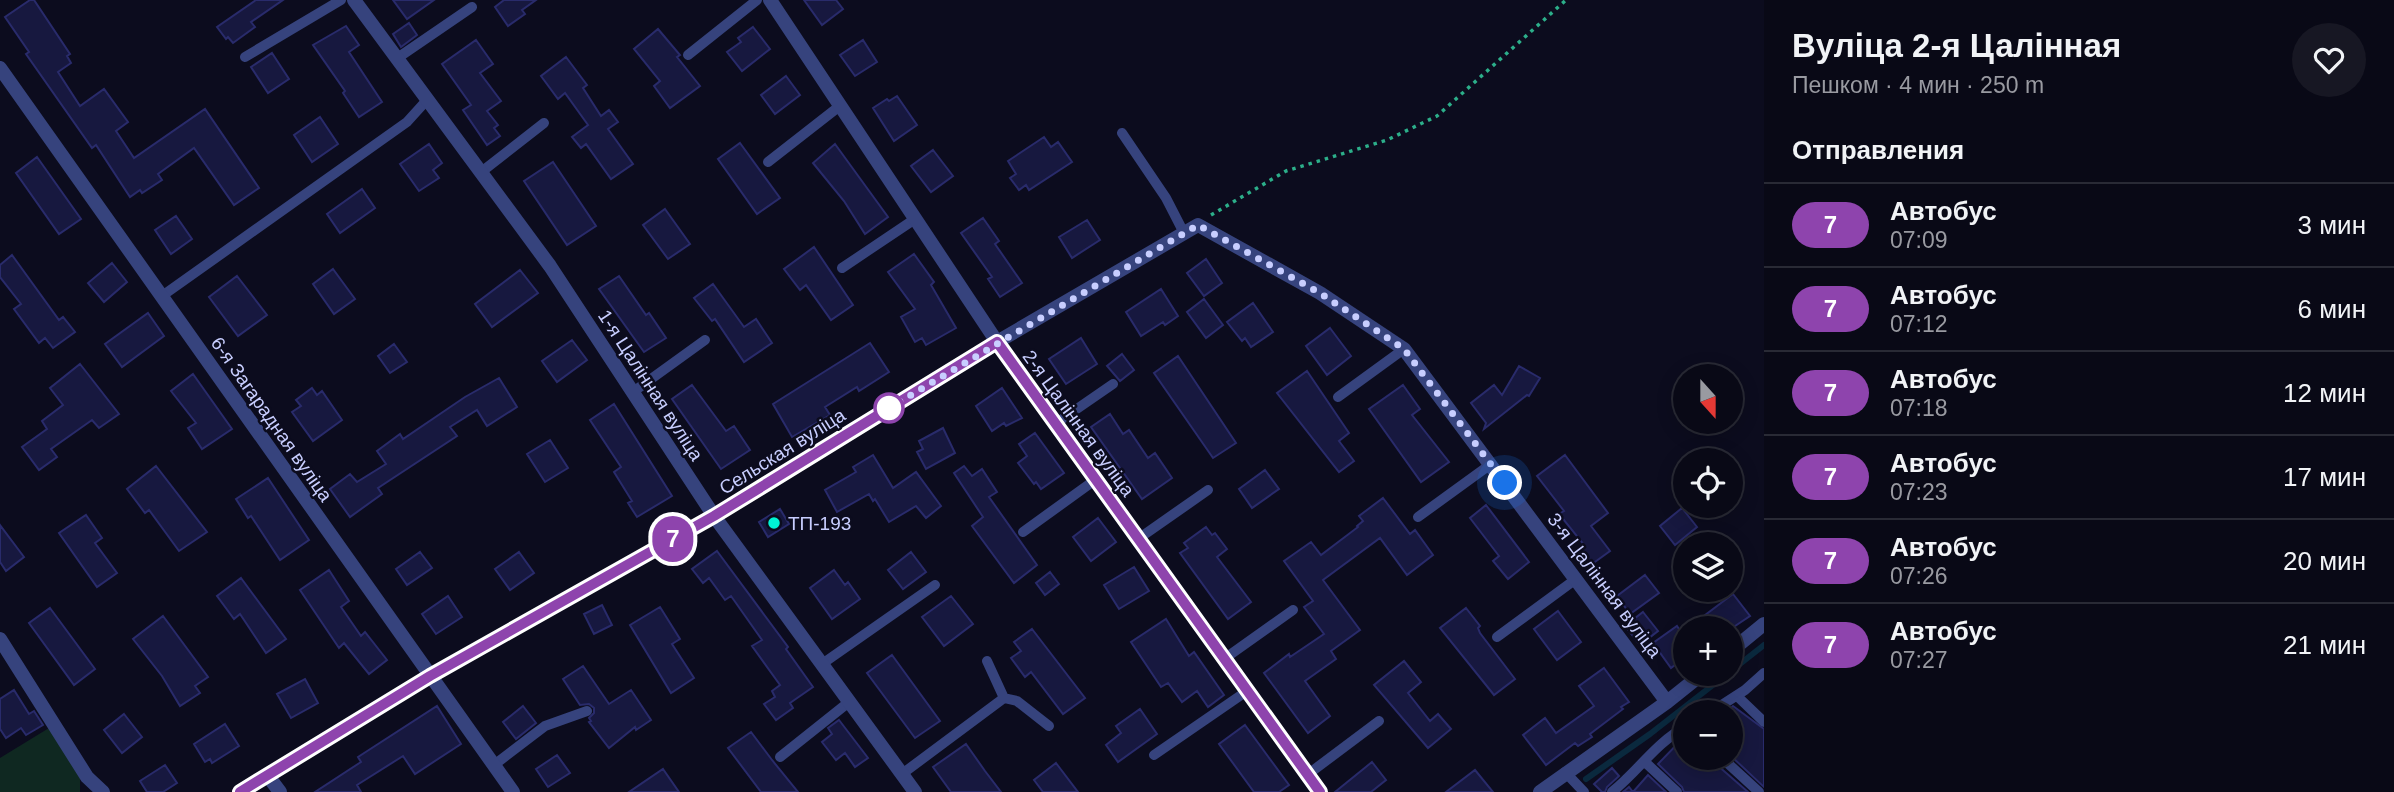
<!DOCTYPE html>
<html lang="ru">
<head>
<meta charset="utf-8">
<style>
	:root { --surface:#090916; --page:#171723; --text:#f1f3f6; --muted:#999aa1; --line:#292a35 }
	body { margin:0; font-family:Helvetica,sans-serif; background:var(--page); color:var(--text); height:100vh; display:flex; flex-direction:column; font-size:26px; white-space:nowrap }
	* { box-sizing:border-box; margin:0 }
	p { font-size:23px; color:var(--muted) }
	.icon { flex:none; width:38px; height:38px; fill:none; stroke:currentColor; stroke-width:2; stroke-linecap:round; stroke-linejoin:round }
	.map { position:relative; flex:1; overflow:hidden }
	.sheet { display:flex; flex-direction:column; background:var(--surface); width:630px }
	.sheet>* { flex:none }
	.badge { padding:0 14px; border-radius:23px; font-size:24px; line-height:46px }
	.needle { width:46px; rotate:159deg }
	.tools { position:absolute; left:1673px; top:364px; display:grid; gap:14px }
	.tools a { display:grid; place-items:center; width:70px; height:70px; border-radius:50%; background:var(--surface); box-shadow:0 4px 18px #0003,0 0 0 2px var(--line); font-size:35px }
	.you { position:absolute; width:35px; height:35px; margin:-18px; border:5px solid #fff; border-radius:50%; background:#1a73e8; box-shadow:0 0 0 10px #1a73e833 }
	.map>.badge { position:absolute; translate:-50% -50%; box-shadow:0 0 0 4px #fff }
	h2 { padding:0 28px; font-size:26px; line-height:63px }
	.round { display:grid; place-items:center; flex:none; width:74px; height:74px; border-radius:37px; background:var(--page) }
	.overview { display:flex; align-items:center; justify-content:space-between; height:119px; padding:0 28px }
	h1 { font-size:33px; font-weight:700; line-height:52px }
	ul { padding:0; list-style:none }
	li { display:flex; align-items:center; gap:21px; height:84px; padding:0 28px; border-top:2px solid var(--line) }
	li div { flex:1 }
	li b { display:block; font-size:26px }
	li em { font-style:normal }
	li .badge { min-width:77px; font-weight:700; text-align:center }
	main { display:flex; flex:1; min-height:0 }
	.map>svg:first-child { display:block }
	.green { fill:#0f2821 }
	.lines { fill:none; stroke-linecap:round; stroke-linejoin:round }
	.stream { stroke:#0a293e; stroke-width:6 }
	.building { fill:#17183f; stroke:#292b6b; stroke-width:2 }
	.path { stroke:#2caf8a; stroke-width:3.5; stroke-dasharray:3.5 5; stroke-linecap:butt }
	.lane { stroke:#36437d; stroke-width:10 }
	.street { stroke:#36437d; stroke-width:14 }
	.line-casing { stroke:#fff; stroke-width:16 }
	.line { stroke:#8e44ad; stroke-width:10 }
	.walk { stroke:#c8ceff; stroke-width:7; stroke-dasharray:0 12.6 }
	.stop-dot { fill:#fff; stroke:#8e44ad; stroke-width:3.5 }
	.poi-dot { fill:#00f3d5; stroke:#0c0c1e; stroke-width:2.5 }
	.labels { text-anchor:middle; stroke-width:5; stroke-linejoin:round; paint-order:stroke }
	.street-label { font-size:19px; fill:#c8ceff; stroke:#0c0c1e }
	.poi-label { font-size:19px; fill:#c8ceff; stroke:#0c0c1e; text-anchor:start }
</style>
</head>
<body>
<main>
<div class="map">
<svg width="1764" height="792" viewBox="0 0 1764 792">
	<rect width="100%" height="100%" fill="#0c0c1e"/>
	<path class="green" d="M49,728L80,778V792H0V758Z"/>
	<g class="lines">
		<path class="stream" d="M1731,671L1764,645
			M1586,779L1650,734L1727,674"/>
	</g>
	<path class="building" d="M30,0H34L70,54L67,56L71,63L58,72L80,106L104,89L128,122L116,131L134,158L205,109L259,188L234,205L194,148L158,174L162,180L142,193L140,190L130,197L96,145L92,148L26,54L29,52L5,17Z
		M256,0H283L251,22L255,27L233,43L228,37L226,39L217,27Z
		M393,0H434L407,19Z
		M504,0H536L522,10L525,14L508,26L495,7Z
		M804,0H836L843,9L822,25Z
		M409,23L417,35L401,47L393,34Z
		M346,26L359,45L349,52L382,102L359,117L343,93L345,91L313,45Z
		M753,27L770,49L742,71L727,52L741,42L738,38Z
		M658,29L680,55L677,57L700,86L670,108L654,86L660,81L634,49Z
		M476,40L493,64L480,73L501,101L487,111L498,125L494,128L500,136L487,145L463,110L471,105L442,64Z
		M863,40L877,62L855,76L840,55Z
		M272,53L289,79L268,93L251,67Z
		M566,57L587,85L583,88L601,116L609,110L618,122L608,129L633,164L611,179L586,144L581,148L572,137L588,125L565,93L558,99L541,76Z
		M786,76L800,95L775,114L761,95Z
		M897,96L917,125L894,141L873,108L887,99L889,101Z
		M320,117L338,144L312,162L294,135Z
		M1044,137L1051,147L1058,142L1072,162L1029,190L1026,185L1019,190L1010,178L1016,174L1008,161Z
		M740,143L780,198L757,214L718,159Z
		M429,144L442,163L433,170L439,178L419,191L400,164Z
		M835,144L888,217L865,234L844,201L813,163Z
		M933,150L953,176L931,192L911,166Z
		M37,157L81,219L59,234L16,173Z
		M553,162L596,226L567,245L524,181Z
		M362,189L375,208L340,233L327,214Z
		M665,209L690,244L668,259L643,225Z
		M176,216L192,239L171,254L155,230Z
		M983,218L999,241L995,244L1022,283L1000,297L988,279L992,277L961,233Z
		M1087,220L1100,240L1072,258L1059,237Z
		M814,247L853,305L831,320L806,285L800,290L784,269Z
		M914,254L934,282L931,285L956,328L926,345L922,338L915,342L901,317L915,309L888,272Z
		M12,255L59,320L63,317L75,332L53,348L45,338L39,343L14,309L21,304L0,277V265Z
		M1206,259L1222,283L1204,296L1187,273Z
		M112,263L127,282L104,302L88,283Z
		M333,269L355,299L334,314L313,284Z
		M520,270L538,293L492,327L475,304Z
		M237,276L267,315L238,336L209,297Z
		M619,276L646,315L649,313L666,338L644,352L599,289Z
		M713,284L744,327L756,319L772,343L744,362L715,319L712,321L694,298Z
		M1161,289L1178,316L1165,325L1163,322L1141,336L1126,312Z
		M1204,299L1223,325L1206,338L1187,312Z
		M1253,303L1273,332L1251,347L1245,338L1242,341L1227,322Z
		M148,313L164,336L122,367L105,344Z
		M1330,328L1351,356L1327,375L1306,346Z
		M1081,338L1097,364L1066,384L1049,359Z
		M572,340L587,360L557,382L542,361Z
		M870,343L889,372L859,391L857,387L825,407L830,415L792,437L773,404Z
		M394,344L407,362L390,373L378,356Z
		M1122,354L1134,370L1120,381L1107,366Z
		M1178,356L1236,443L1213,458L1154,373Z
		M80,364L119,414L99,428L92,420L51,449L57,457L39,470L22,447L47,429L42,421L63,405L50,388Z
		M1519,366L1540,378L1529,396L1527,395L1484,429L1486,423L1471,403L1494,385L1502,395Z
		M1307,371L1349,433L1339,441L1354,461L1339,472L1277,393Z
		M193,374L232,429L202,449L188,428L196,423L171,391Z
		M499,378L517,407L487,426L477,410L450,427L457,436L378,488L382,494L350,517L330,489L350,474L357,482L386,464L377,451L400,434L403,439L465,397Z
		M692,385L726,431L734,426L750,450L721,469L672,399Z
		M1403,385L1420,409L1412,415L1449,462L1421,482L1369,409Z
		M312,388L317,395L322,391L342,420L313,441L292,412L301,406L296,400Z
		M1002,388L1022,418L1006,426L1004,423L992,431L976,406Z
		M614,404L672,496L637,517L628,503L632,501L614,472L621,467L590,420Z
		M1110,414L1123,434L1129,430L1148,458L1155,453L1172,478L1142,499L1091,427Z
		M943,428L955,453L926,469L917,452L923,449L919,441Z
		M1035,433L1064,473L1041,489L1036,482L1034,484L1018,463L1027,456L1019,444Z
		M550,440L568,468L545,482L527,454Z
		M873,455L893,488L916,472L941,506L926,518L916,506L889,522L875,499L873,501L869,494L837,512L825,490L856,472L853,467Z
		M1565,455L1608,513L1591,526L1610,551L1588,567L1576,553L1585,546L1559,514L1564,511L1537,476Z
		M156,466L207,532L179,551L149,510L145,513L127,489Z
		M964,466L972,476L982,469L997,492L989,497L1037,565L1014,583L972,526L983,517L954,473Z
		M1265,470L1279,489L1252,508L1239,489Z
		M268,478L309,540L280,560L251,516L248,518L236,499Z
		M1383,498L1410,534L1415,530L1433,555L1407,575L1380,538L1323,580L1360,630L1331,651L1336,659L1305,681L1330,716L1308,733L1264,673L1289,654L1290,657L1324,634L1304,607L1313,601L1284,561L1311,542L1321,555L1358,527L1357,526L1363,521L1359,516Z
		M1486,505L1529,562L1508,579L1493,561L1499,556L1470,518Z
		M1682,508L1697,527L1675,545L1660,526Z
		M780,509L789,524L768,537L759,522Z
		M86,515L102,538L95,543L117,573L97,587L59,533Z
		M1098,518L1116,542L1091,561L1073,537Z
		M0,525L24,557L6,571L0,562Z
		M1206,527L1212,535L1215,533L1227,549L1217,557L1251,602L1228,619L1180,553L1188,548L1184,543Z
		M717,551L788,647L786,649L813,687L790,703L793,708L776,720L764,704L775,697L772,691L780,685L752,646L762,640L731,596L725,600L709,578L703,583L692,569Z
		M420,552L432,568L407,585L396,569Z
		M519,552L534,573L510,590L495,569Z
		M911,552L926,572L903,589L888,570Z
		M1134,567L1149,591L1119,609L1104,585Z
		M329,570L349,601L341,607L361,636L365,632L387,660L369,674L344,643L339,648L300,590Z
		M834,570L845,585L848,582L860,599L832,619L810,588Z
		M1050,572L1059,584L1045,595L1036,583Z
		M1645,575L1659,593L1630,614L1617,596Z
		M241,578L286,639L266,653L240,614L234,619L217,596Z
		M1733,594L1750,616L1732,628H1688Z
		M448,596L462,617L436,634L422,614Z
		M951,596L973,624L944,646L922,617Z
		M602,605L612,625L594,634L584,614Z
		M660,607L680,639L672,644L694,678L671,693L630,625Z
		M50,608L95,669L74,685L29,623Z
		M1466,608L1480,626L1478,628L1480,633L1515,679L1494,695L1440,628Z
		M1558,611L1581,642L1557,660L1534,629Z
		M1643,612L1658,631L1640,645L1625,626Z
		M163,616L208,677L195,686L200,693L180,706L162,676L133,639Z
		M1166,619L1189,656L1194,652L1224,695L1208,707L1197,691L1182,702L1168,683L1161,687L1131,642Z
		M1677,626L1685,638V657L1671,668L1653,643Z
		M1032,629L1085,698L1063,714L1031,672L1025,677L1011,658L1021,651L1014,642Z
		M892,655L940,721L915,738L867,673Z
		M1404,661L1421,682L1408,693L1430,721L1438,714L1451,729L1428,748L1374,685Z
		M583,666L609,704L631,690L651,720L636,730L635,727L609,748L589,722L591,721L589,718L594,713V708L589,704L580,705L563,679Z
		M1604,668L1629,702L1621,707L1623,709L1590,734L1592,737L1578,746L1575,743L1546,765L1523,735L1545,718L1556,733L1594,706L1579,686Z
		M305,679L318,703L291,718L277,694Z
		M14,690L29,714L34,711L43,725L26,735L21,728L6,738L0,729V699Z
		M437,706L461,744L415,774L403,756L357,785L361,792H315L361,762L358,757Z
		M523,706L536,723L516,739L503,722Z
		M1733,706L1764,729V787L1731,756V708Z
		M1140,709L1157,734L1118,762L1106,745L1121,733L1116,726Z
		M124,714L142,737L122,753L104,730Z
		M839,720L868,758L855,767L845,753L836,760L822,742L832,734L828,728Z
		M225,724L239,746L212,763L210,759L205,762L194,744Z
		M1245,725L1289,785L1279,792H1254L1219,744Z
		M751,732L772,760L798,792H761L728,748Z
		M1685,736V758H1709L1748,792H1684L1682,787L1658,764Z
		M966,744L985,771L1001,792H951L933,767Z
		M557,755L570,773L548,787L536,769Z
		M1372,762L1386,780L1371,792H1335Z
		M1056,763L1078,792H1043L1034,780Z
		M165,765L177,783L163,792H147L140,781Z
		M1612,768L1619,776L1607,787L1605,792H1602L1594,784Z
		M663,769L679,792H629Z
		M1475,770L1493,792H1446Z
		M1648,775L1666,792H1623L1629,787L1633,792Z"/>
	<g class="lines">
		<path class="path" d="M1211,215L1286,171L1387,140L1437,116L1566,0"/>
		<path class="lane" d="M688,55L757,0
			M245,57L341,0
			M396,59L472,7
			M1122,133L1166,198L1184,233
			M768,162L841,105
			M480,173L544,123
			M842,268L915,219
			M162,296L407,122L426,101
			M633,392L705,340
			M1338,397L1404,349
			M1055,424L1113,384
			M1418,517L1491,464
			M1023,532L1095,480
			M1138,539L1208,490
			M1497,637L1576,579
			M1224,659L1293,610
			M822,664L935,585
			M1737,696L1764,722
			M1004,698L1017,701L1049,726
			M1711,712L1745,690L1764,673
			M1154,755L1247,691
			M780,757L849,702
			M1722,758L1759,792
			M1645,762L1677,792
			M494,765L545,726L587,711
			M1565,772L1584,792
			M902,774L1004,698L987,661
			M1307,775L1379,721
			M1612,792C1638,771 1656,743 1685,727"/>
		<path class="street" d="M354,0L550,266L714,516L915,792
			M770,0L997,342L1320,792
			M0,68L513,792
			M0,639L87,777L103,792
			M1731,651L1764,624
			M268,776L280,792
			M240,792L430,676L714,516L997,342L1198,225L1320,293L1404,349L1667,702
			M1540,792L1667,702L1702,674"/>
	</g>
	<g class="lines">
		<g class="line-casing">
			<path id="line" d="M240,792L430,676L714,516L997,342L1320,792"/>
		</g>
		<use href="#line" class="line"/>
		<path class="walk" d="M889,408L1198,225L1320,293L1404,349L1505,483"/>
	</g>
	<circle class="stop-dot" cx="889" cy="408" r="14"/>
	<circle class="poi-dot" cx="774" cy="523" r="7"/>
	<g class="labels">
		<g class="street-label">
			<text transform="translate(651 385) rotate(57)" y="7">1-я Цалінная вуліца</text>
			<text transform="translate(272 419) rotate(55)" y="7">6-я Загарадная вуліца</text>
			<text transform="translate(1079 423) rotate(54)" y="7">2-я Цалінная вуліца</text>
			<text transform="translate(782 451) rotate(-32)" y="7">Сельская вуліца</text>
			<text transform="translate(1605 585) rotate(53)" y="7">3-я Цалінная вуліца</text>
		</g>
		<g class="poi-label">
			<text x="788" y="530">ТП-193</text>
		</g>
	</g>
</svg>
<div class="tools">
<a><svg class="needle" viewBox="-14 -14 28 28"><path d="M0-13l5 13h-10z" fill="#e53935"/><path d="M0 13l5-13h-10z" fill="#999aa1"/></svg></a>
<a><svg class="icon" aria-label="locate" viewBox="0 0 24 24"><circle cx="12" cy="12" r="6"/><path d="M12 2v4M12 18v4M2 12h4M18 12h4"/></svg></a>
<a><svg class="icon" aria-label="layers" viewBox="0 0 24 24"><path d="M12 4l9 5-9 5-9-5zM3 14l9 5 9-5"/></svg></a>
<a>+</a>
<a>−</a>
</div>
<div class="you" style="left:1505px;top:483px"></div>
<b class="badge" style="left:673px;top:539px;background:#8e44ad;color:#fff">7</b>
</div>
<section class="sheet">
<div class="overview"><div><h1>Вуліца 2-я Цалінная</h1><p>Пешком · 4 мин · 250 m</p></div><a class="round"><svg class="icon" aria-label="heart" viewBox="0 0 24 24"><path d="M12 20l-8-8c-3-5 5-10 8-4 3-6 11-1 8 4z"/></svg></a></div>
<h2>Отправления</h2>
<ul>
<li><span class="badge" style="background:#8e44ad;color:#fff">7</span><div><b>Автобус</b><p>07:09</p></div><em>3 мин</em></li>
<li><span class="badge" style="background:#8e44ad;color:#fff">7</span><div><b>Автобус</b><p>07:12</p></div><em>6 мин</em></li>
<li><span class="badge" style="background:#8e44ad;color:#fff">7</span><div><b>Автобус</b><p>07:18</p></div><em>12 мин</em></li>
<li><span class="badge" style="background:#8e44ad;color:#fff">7</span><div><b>Автобус</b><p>07:23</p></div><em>17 мин</em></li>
<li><span class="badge" style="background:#8e44ad;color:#fff">7</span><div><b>Автобус</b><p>07:26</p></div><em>20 мин</em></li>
<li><span class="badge" style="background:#8e44ad;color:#fff">7</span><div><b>Автобус</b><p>07:27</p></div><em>21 мин</em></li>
</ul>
</section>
</main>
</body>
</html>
